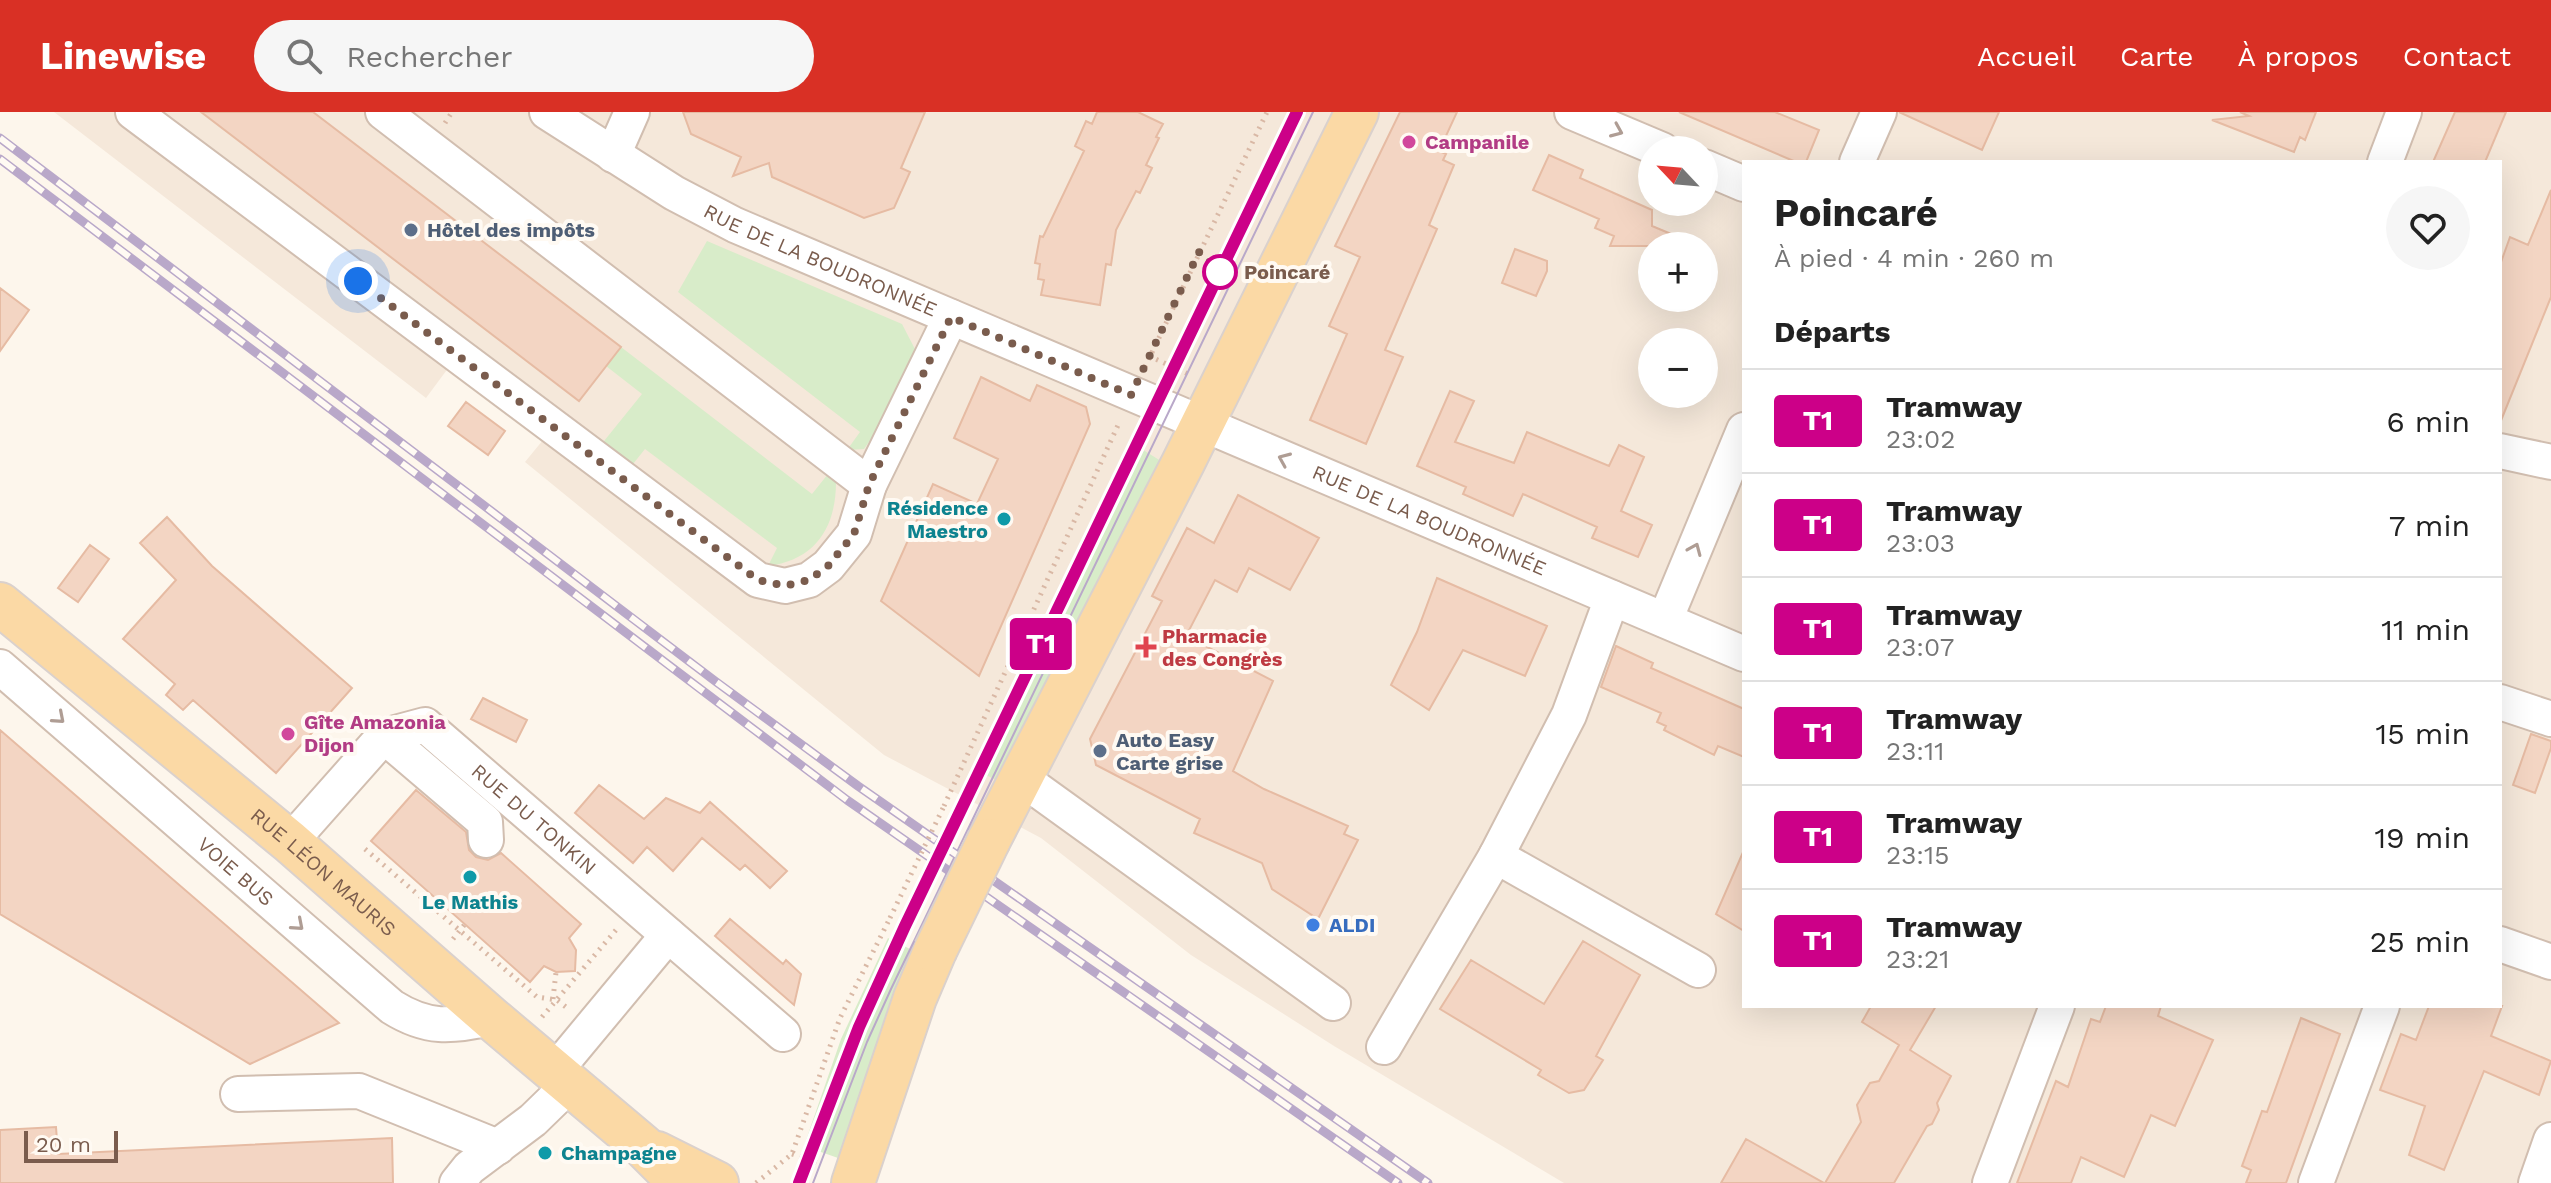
<!DOCTYPE html>
<html lang="fr">
<head>
<meta charset="utf-8">
<style>
	:root { --surface:#fff; --page:#f6f6f6; --text:#222; --muted:#767676; --line:#e0e0e0; --accent:#d93025 }
	body { margin:0; font-family:"Work Sans",sans-serif; background:var(--page); color:var(--text); height:100vh; display:flex; flex-direction:column; font-size:30px; white-space:nowrap }
	* { box-sizing:border-box; margin:0 }
	p { font-size:26px; color:var(--muted) }
	.icon { flex:none; width:44px; height:44px; fill:none; stroke:currentColor; stroke-width:2; stroke-linecap:round; stroke-linejoin:round }
	.map { position:relative; flex:1; overflow:hidden }
	.details { position:absolute; left:1742px; top:48px; width:760px; height:848px; display:flex; flex-direction:column; background:var(--surface); border-radius:0px; box-shadow:0 8px 32px #0002 }
	.details>* { flex:none }
	.badge { padding:0 16px; border-radius:6px; font-size:28px; line-height:52px }
	.needle { width:52px; rotate:296deg }
	.buttons { position:absolute; left:1638px; top:24px; display:grid; gap:16px }
	.buttons a { display:grid; place-items:center; width:80px; height:80px; border-radius:50%; background:var(--surface); box-shadow:0 8px 32px #0002; font-size:40px }
	.scale { position:absolute; left:24px; bottom:20px; width:94px; box-sizing:border-box; padding-left:8px; border:4px solid #7a5c4d; border-top:0; font-size:22px; line-height:28px; white-space:nowrap; color:#7a5c4d; -webkit-text-stroke:6px #fffaf3; paint-order:stroke }
	.you { position:absolute; width:40px; height:40px; margin:-20px; border:6px solid #fff; border-radius:50%; background:#1a73e8; box-shadow:0 0 0 12px #1a73e833 }
	.map>.badge { position:absolute; translate:-50% -50%; box-shadow:0 0 0 4px #fff }
	h2 { padding:0 32px; font-size:30px; line-height:72px }
	.round { display:grid; place-items:center; flex:none; width:84px; height:84px; border-radius:42px; background:var(--page) }
	.summary { display:flex; align-items:center; justify-content:space-between; height:136px; padding:0 32px }
	h1 { font-size:38px; font-weight:700; line-height:60px }
	ul { padding:0; list-style:none }
	li { display:flex; align-items:center; gap:24px; height:104px; padding:0 32px; border-top:2px solid var(--line) }
	li div { flex:1 }
	li b { display:block; font-size:30px }
	li em { font-style:normal }
	li .badge { min-width:88px; font-weight:700; text-align:center }
	header { display:flex; align-items:center; gap:48px; box-sizing:border-box; height:112px; padding:0 40px; background:var(--accent); color:#fff }
	header strong { font-size:38px }
	nav { display:flex; gap:44px; margin-inline-start:auto; font-size:28px }
	.search { width:560px; height:72px; background:var(--page); display:flex; align-items:center; gap:20px; box-sizing:border-box; padding:0 28px; border-radius:44px; color:var(--muted); font-size:30px }
	.map>svg:first-child { display:block }
	.residential { fill:#f5e8da; fill-rule:evenodd }
	.green { fill:#d8ecc9 }
	.building { fill:#f3d5c3; stroke:#e6bba3; stroke-width:2 }
	.lines { fill:none; stroke-linecap:round; stroke-linejoin:round }
	.minor-casing { stroke:#d1beb0; stroke-width:38 }
	.major-casing { stroke:#dad1cd; stroke-width:46 }
	.path { stroke:#d9b8a5; stroke-width:5; stroke-dasharray:2 6; stroke-linecap:butt }
	.minor { stroke:#fff; stroke-width:34 }
	.major { stroke:#fbd9a5; stroke-width:42 }
	.tram { stroke:#b9a8c9; stroke-width:2 }
	.rail-casing { stroke:#b9a8c9; stroke-width:9 }
	.rail { stroke:#fffaf3; stroke-width:6; stroke-dasharray:18; stroke-linecap:butt }
	.major-bridge-casing { stroke:#dad1cd; stroke-width:46; stroke-linecap:butt }
	.path-bridge { stroke:#d9b8a5; stroke-width:5; stroke-dasharray:2 6; stroke-linecap:butt }
	.major-bridge { stroke:#fbd9a5; stroke-width:42 }
	.oneway { stroke:#af9d94 }
	.line-casing { stroke:#fff; stroke-width:18 }
	.line { stroke:#c08; stroke-width:12 }
	.walk { stroke:#7a5c4d; stroke-width:8; stroke-dasharray:0 14.4 }
	.hotel-dot { fill:#d1479c; stroke:#fffaf3; stroke-width:3 }
	.service-dot { fill:#5c6f8a; stroke:#fffaf3; stroke-width:3 }
	.stop-dot { fill:#fff; stroke:#c08; stroke-width:4 }
	.culture-dot { fill:#0f9aa8; stroke:#fffaf3; stroke-width:3 }
	.health-dot { fill:#e0444e; stroke:#fffaf3; stroke-width:3 }
	.shop-dot { fill:#3f7fe0; stroke:#fffaf3; stroke-width:3 }
	.labels { text-anchor:middle; stroke-width:8; stroke-linejoin:round; paint-order:stroke }
	.hotel-label { font-size:20px; font-weight:bold; fill:#b23c85; stroke:#fffaf3; text-anchor:start }
	.service-label { font-size:20px; font-weight:bold; fill:#4e5e75; stroke:#fffaf3; text-anchor:start }
	.street-label { font-size:20px; fill:#7a5c4d; stroke:#fffaf3 }
	.stop-label { font-size:20px; font-weight:bold; fill:#7a5c4d; stroke:#fffaf3; text-anchor:start }
	.culture-label { font-size:20px; font-weight:bold; fill:#0d838f; stroke:#fffaf3; text-anchor:end }
	.health-label { font-size:20px; font-weight:bold; fill:#be3a42; stroke:#fffaf3; text-anchor:start }
	.shop-label { font-size:20px; font-weight:bold; fill:#366cbe; stroke:#fffaf3; text-anchor:start }
</style>
</head>
<body>
<header>
<strong>Linewise</strong>
<div class="search"><svg class="icon" aria-label="search" viewBox="0 0 24 24"><circle cx="10" cy="10" r="6"/><path d="M15 15l6 6"/></svg>Rechercher</div>
<nav><a>Accueil</a><a>Carte</a><a>À propos</a><a>Contact</a></nav>
</header>
<div class="map">
<svg width="2551" height="1071" viewBox="0 0 2551 1071">
	<rect width="100%" height="100%" fill="#fdf6ec"/>
	<path class="residential" d="M54,0H2551V1071H1564L1334,934L1191,843L1041,726L884,643L525,350L543,328L449,255L426,286ZM1652,38H1704V90H1652ZM1744,50H2500V894H1744ZM1652,134H1704V186H1652ZM1652,230H1704V282H1652Z"/>
	<path class="green" d="M707,129L902,212L917,241L876,320L864,337L847,338L860,320L678,180Z
		M621,235L812,382L828,362L836,370C836,416 815,448 768,454L777,436L645,337L629,357L600,334L642,282L606,254Z
		M1129,329L1164,351L1004,672L972,656Z
		M888,826L920,842L880,930L838,1046L804,1034L841,927Z"/>
	<path class="building" d="M201,0H313L621,235L579,289Z
		M683,0H925L901,56L910,60L894,96L864,106L772,65L769,51L733,64L741,45L691,22Z
		M1097,0H1138L1163,12L1156,25L1159,26L1146,53L1152,56L1140,81L1136,79L1116,118L1111,153L1106,152L1100,193L1041,183L1044,168L1038,167L1040,152L1035,151L1040,124L1043,125L1084,39L1075,34L1086,9L1092,12Z
		M1400,0H1457L1439,39L1446,42L1443,48L1454,53L1429,113L1437,117L1385,238L1403,245L1366,332L1310,308L1347,222L1329,214L1360,145L1335,134Z
		M1679,0H1775L1819,18L1806,50H1796Z
		M1899,0H1999L1982,38Z
		M2240,0H2316L2305,28L2300,25L2294,40L2212,8L2249,4Z
		M2455,0H2506L2485,50H2433Z
		M1549,43L1583,58L1580,66L1652,98V114L1700,134H1610L1614,124L1595,116L1599,107L1533,78Z
		M2551,78V185L2500,311V153L2510,125L2528,133Z
		M1515,137L1547,149V159L1536,184L1502,171Z
		M0,176L29,198L0,239Z
		M981,265L1030,289L1037,273L1086,295L1090,312L979,564L881,489L933,372L977,392L998,347L954,326Z
		M1450,279L1474,289L1455,330L1514,351L1527,320L1609,354L1619,333L1644,345L1621,399L1652,413L1638,445L1592,426L1597,415L1523,382L1513,404L1463,382L1466,375L1417,354Z
		M466,290L505,319L488,343L448,314Z
		M1238,383L1319,426L1290,478L1249,456L1237,480L1215,468L1186,524L1273,569L1233,659L1264,677L1348,714L1344,722L1358,728L1318,807L1272,777L1262,751L1194,721L1200,707L1096,653L1090,627L1162,489L1152,484L1187,416L1214,431Z
		M167,405L212,454L352,576L276,661L193,588L183,598L166,583L175,572L123,527L176,468L140,431Z
		M90,433L109,447L78,490L58,476Z
		M1437,466L1547,514L1525,564L1463,538L1429,598L1391,573L1417,520Z
		M1616,534L1653,551L1651,556L1744,597V645L1718,634L1714,643L1664,618L1666,614L1657,610L1661,601L1601,575Z
		M483,586L527,608L516,630L471,607Z
		M0,618L339,911L250,952L0,802Z
		M2531,622L2551,629V636L2535,681L2513,673Z
		M599,673L644,707L666,686L700,701L710,690L787,759L770,776L745,753L740,758L702,726L673,759L647,735L633,751L575,701Z
		M416,678L466,720L469,738L476,745L488,748L501,741L581,812L569,826L576,838L575,859L556,860L544,854L530,870L371,729Z
		M1744,738V819L1716,802Z
		M730,807L783,852L786,848L801,862L794,893L715,824Z
		M1583,829L1640,863L1596,944L1603,948L1584,978L1569,981L1538,963L1541,958L1440,897L1471,848L1544,892Z
		M1871,894H1936L1910,938L1951,964L1937,991L1939,998L1932,1012L1927,1014L1894,1071H1825L1861,1010L1857,993L1870,971L1879,969L1899,933L1862,910Z
		M2106,894H2161L2158,904L2213,928L2175,1014L2151,1003L2124,1065L2081,1045L2071,1071H2017L2056,969L2068,975L2091,907L2100,910Z
		M2429,894H2502L2491,924L2551,949L2539,983L2484,959L2444,1058L2409,1043L2425,994L2380,978L2401,922L2416,928Z
		M2301,906L2340,922L2286,1071H2246L2251,1058L2242,1054L2262,999L2267,1000Z
		M56,1015L58,1042L392,1026L393,1071H0V1018Z
		M1746,1027L1824,1071H1721Z"/>
	<g class="lines">
		<g class="minor-casing">
			<g id="minor">
				<path d="M133,0L758,468L785,474L809,468L828,454L854,422L869,373L951,205"/>
				<path d="M383,0L869,373"/>
				<path id="s1" d="M547,0L674,81L735,113L1744,542"/>
				<path d="M1572,0L1662,38"/>
				<path d="M613,43L632,0"/>
				<path d="M1857,50L1879,0"/>
				<path d="M2385,50L2404,0"/>
				<path d="M1704,55L1744,72"/>
				<path d="M2500,339L2551,350"/>
				<path d="M1665,508L1744,318"/>
				<path id="s2" d="M0,555L392,895C427,917 451,915 491,906"/>
				<path d="M2500,590L2551,607"/>
				<path d="M384,624L485,710L486,728"/>
				<path d="M1021,666L1333,891"/>
				<path id="s3" d="M290,730L384,624L425,613L783,922"/>
				<path d="M1496,744L1698,858"/>
				<path d="M2500,832L2551,850"/>
				<path d="M1384,935L1496,744L1569,603L1612,486"/>
				<path d="M555,959L668,823"/>
				<path d="M238,982L359,979L498,1035"/>
				<path d="M457,1071L469,1056L533,1008L570,972"/>
				<path d="M1990,1071L2057,894"/>
				<path d="M2316,1071L2382,894"/>
				<path d="M2536,1071L2551,1028"/>
			</g>
		</g>
		<g class="major-casing">
			<g id="major">
				<path id="s4" d="M0,492L290,730L491,906L643,1034L680,1071"/>
				<path d="M989,728L1183,351L1357,0"/>
				<path d="M657,1041L717,1071"/>
				<path d="M853,1071L915,886L935,839"/>
			</g>
		</g>
		<path class="path" d="M445,11L452,0
			M1149,244L1188,262
			M1145,255L1267,0
			M944,694L1119,311
			M365,737L537,885L557,888L566,895
			M453,827L465,812
			M553,887L556,860
			M542,905L616,818
			M792,1042L821,1052
			M756,1071L792,1042L840,906L890,806"/>
		<use href="#minor" class="minor"/>
		<use href="#major" class="major"/>
		<path class="tram" d="M799,1071L859,915L905,814L1297,0
			M813,1071L867,930L891,877L1313,0"/>
		<g class="rail-casing">
			<path id="rail" d="M0,26L715,569L858,674L1428,1071
				M0,47L847,688L1398,1071"/>
		</g>
		<use href="#rail" class="rail"/>
		<g class="major-bridge-casing">
			<path id="major-bridge" d="M935,839L989,728"/>
		</g>
		<path class="path-bridge" d="M890,806L944,694"/>
		<use href="#major-bridge" class="major-bridge"/>
	</g>
	<defs><path id="oneway-chevron" d="M-2-3.5L2.5 0L-2 3.5" fill="none" stroke-width="1.6" stroke-linecap="round" stroke-linejoin="round" transform="scale(2)"/></defs>
	<g class="oneway">
		<use href="#oneway-chevron" transform="translate(1617 19) rotate(23)"/>
		<use href="#oneway-chevron" transform="translate(1284 347) rotate(-157)"/>
		<use href="#oneway-chevron" transform="translate(1695 437) rotate(-67)"/>
		<use href="#oneway-chevron" transform="translate(59 606) rotate(41)"/>
		<use href="#oneway-chevron" transform="translate(298 813) rotate(41)"/>
	</g>
	<g class="lines">
		<g class="line-casing">
			<path id="line" d="M799,1071L859,915L905,814L1297,0"/>
		</g>
		<use href="#line" class="line"/>
		<path class="walk" d="M358,169L758,468L785,474L809,468L828,454L854,422L869,373L951,205L1131,283L1199,140L1220,160"/>
	</g>
	<g class="hotel-dot">
		<circle cx="1409" cy="30" r="8"/>
		<circle cx="288" cy="622" r="8"/>
	</g>
	<g class="service-dot">
		<circle cx="411" cy="118" r="8"/>
		<circle cx="1100" cy="639" r="8"/>
	</g>
	<circle class="stop-dot" cx="1220" cy="160" r="16"/>
	<g class="culture-dot">
		<circle cx="1004" cy="407" r="8"/>
		<circle cx="470" cy="765" r="8"/>
		<circle cx="545" cy="1041" r="8"/>
	</g>
	<path class="health-dot" d="M1142 523h8v8h8v8h-8v8h-8v-8h-8v-8h8z"/>
	<circle class="shop-dot" cx="1313" cy="813" r="8"/>
	<g class="labels">
		<g class="hotel-label">
			<text x="1425" y="37">Campanile</text>
			<text x="304" y="617">Gîte Amazonia<tspan x="304" dy="23">Dijon</tspan></text>
		</g>
		<g class="service-label">
			<text x="427" y="125">Hôtel des impôts</text>
			<text x="1116" y="635">Auto Easy<tspan x="1116" dy="23">Carte grise</tspan></text>
		</g>
		<g class="street-label">
			<text dy="7" stroke="none"><textPath href="#s1" startOffset="312">RUE DE LA BOUDRONNÉE</textPath></text>
			<text dy="7" stroke="none"><textPath href="#s1" startOffset="974">RUE DE LA BOUDRONNÉE</textPath></text>
			<text dy="7" stroke="none"><textPath href="#s3" startOffset="328">RUE DU TONKIN</textPath></text>
			<text dy="7" stroke="none"><textPath href="#s2" startOffset="312">VOIE BUS</textPath></text>
			<text dy="7" stroke="none"><textPath href="#s4" startOffset="420">RUE LÉON MAURIS</textPath></text>
		</g>
		<g class="stop-label">
			<text x="1244" y="167">Poincaré</text>
		</g>
		<g class="culture-label">
			<text x="988" y="403">Résidence<tspan x="988" dy="23">Maestro</tspan></text>
			<text x="470" y="797" text-anchor="middle">Le Mathis</text>
			<text x="561" y="1048" text-anchor="start">Champagne</text>
		</g>
		<g class="health-label">
			<text x="1162" y="531">Pharmacie<tspan x="1162" dy="23">des Congrès</tspan></text>
		</g>
		<g class="shop-label">
			<text x="1329" y="820">ALDI</text>
		</g>
	</g>
</svg>
<div class="buttons">
<a><svg class="needle" viewBox="-14 -14 28 28"><path d="M0-13l5 13h-10z" fill="#e53935"/><path d="M0 13l5-13h-10z" fill="#767676"/></svg></a>
<a>+</a>
<a>−</a>
</div>
<div class="scale">20 m</div>
<div class="you" style="left:358px;top:169px"></div>
<b class="badge" style="left:1041px;top:532px;background:#c08;color:#fff">T1</b>
<section class="details">
<div class="summary"><div><h1>Poincaré</h1><p>À pied · 4 min · 260 m</p></div><a class="round"><svg class="icon" aria-label="heart" viewBox="0 0 24 24"><path d="M12 20l-8-8c-3-5 5-10 8-4 3-6 11-1 8 4z"/></svg></a></div>
<h2>Départs</h2>
<ul>
<li><span class="badge" style="background:#c08;color:#fff">T1</span><div><b>Tramway</b><p>23:02</p></div><em>6 min</em></li>
<li><span class="badge" style="background:#c08;color:#fff">T1</span><div><b>Tramway</b><p>23:03</p></div><em>7 min</em></li>
<li><span class="badge" style="background:#c08;color:#fff">T1</span><div><b>Tramway</b><p>23:07</p></div><em>11 min</em></li>
<li><span class="badge" style="background:#c08;color:#fff">T1</span><div><b>Tramway</b><p>23:11</p></div><em>15 min</em></li>
<li><span class="badge" style="background:#c08;color:#fff">T1</span><div><b>Tramway</b><p>23:15</p></div><em>19 min</em></li>
<li><span class="badge" style="background:#c08;color:#fff">T1</span><div><b>Tramway</b><p>23:21</p></div><em>25 min</em></li>
</ul>
</section>
</div>
</body>
</html>
